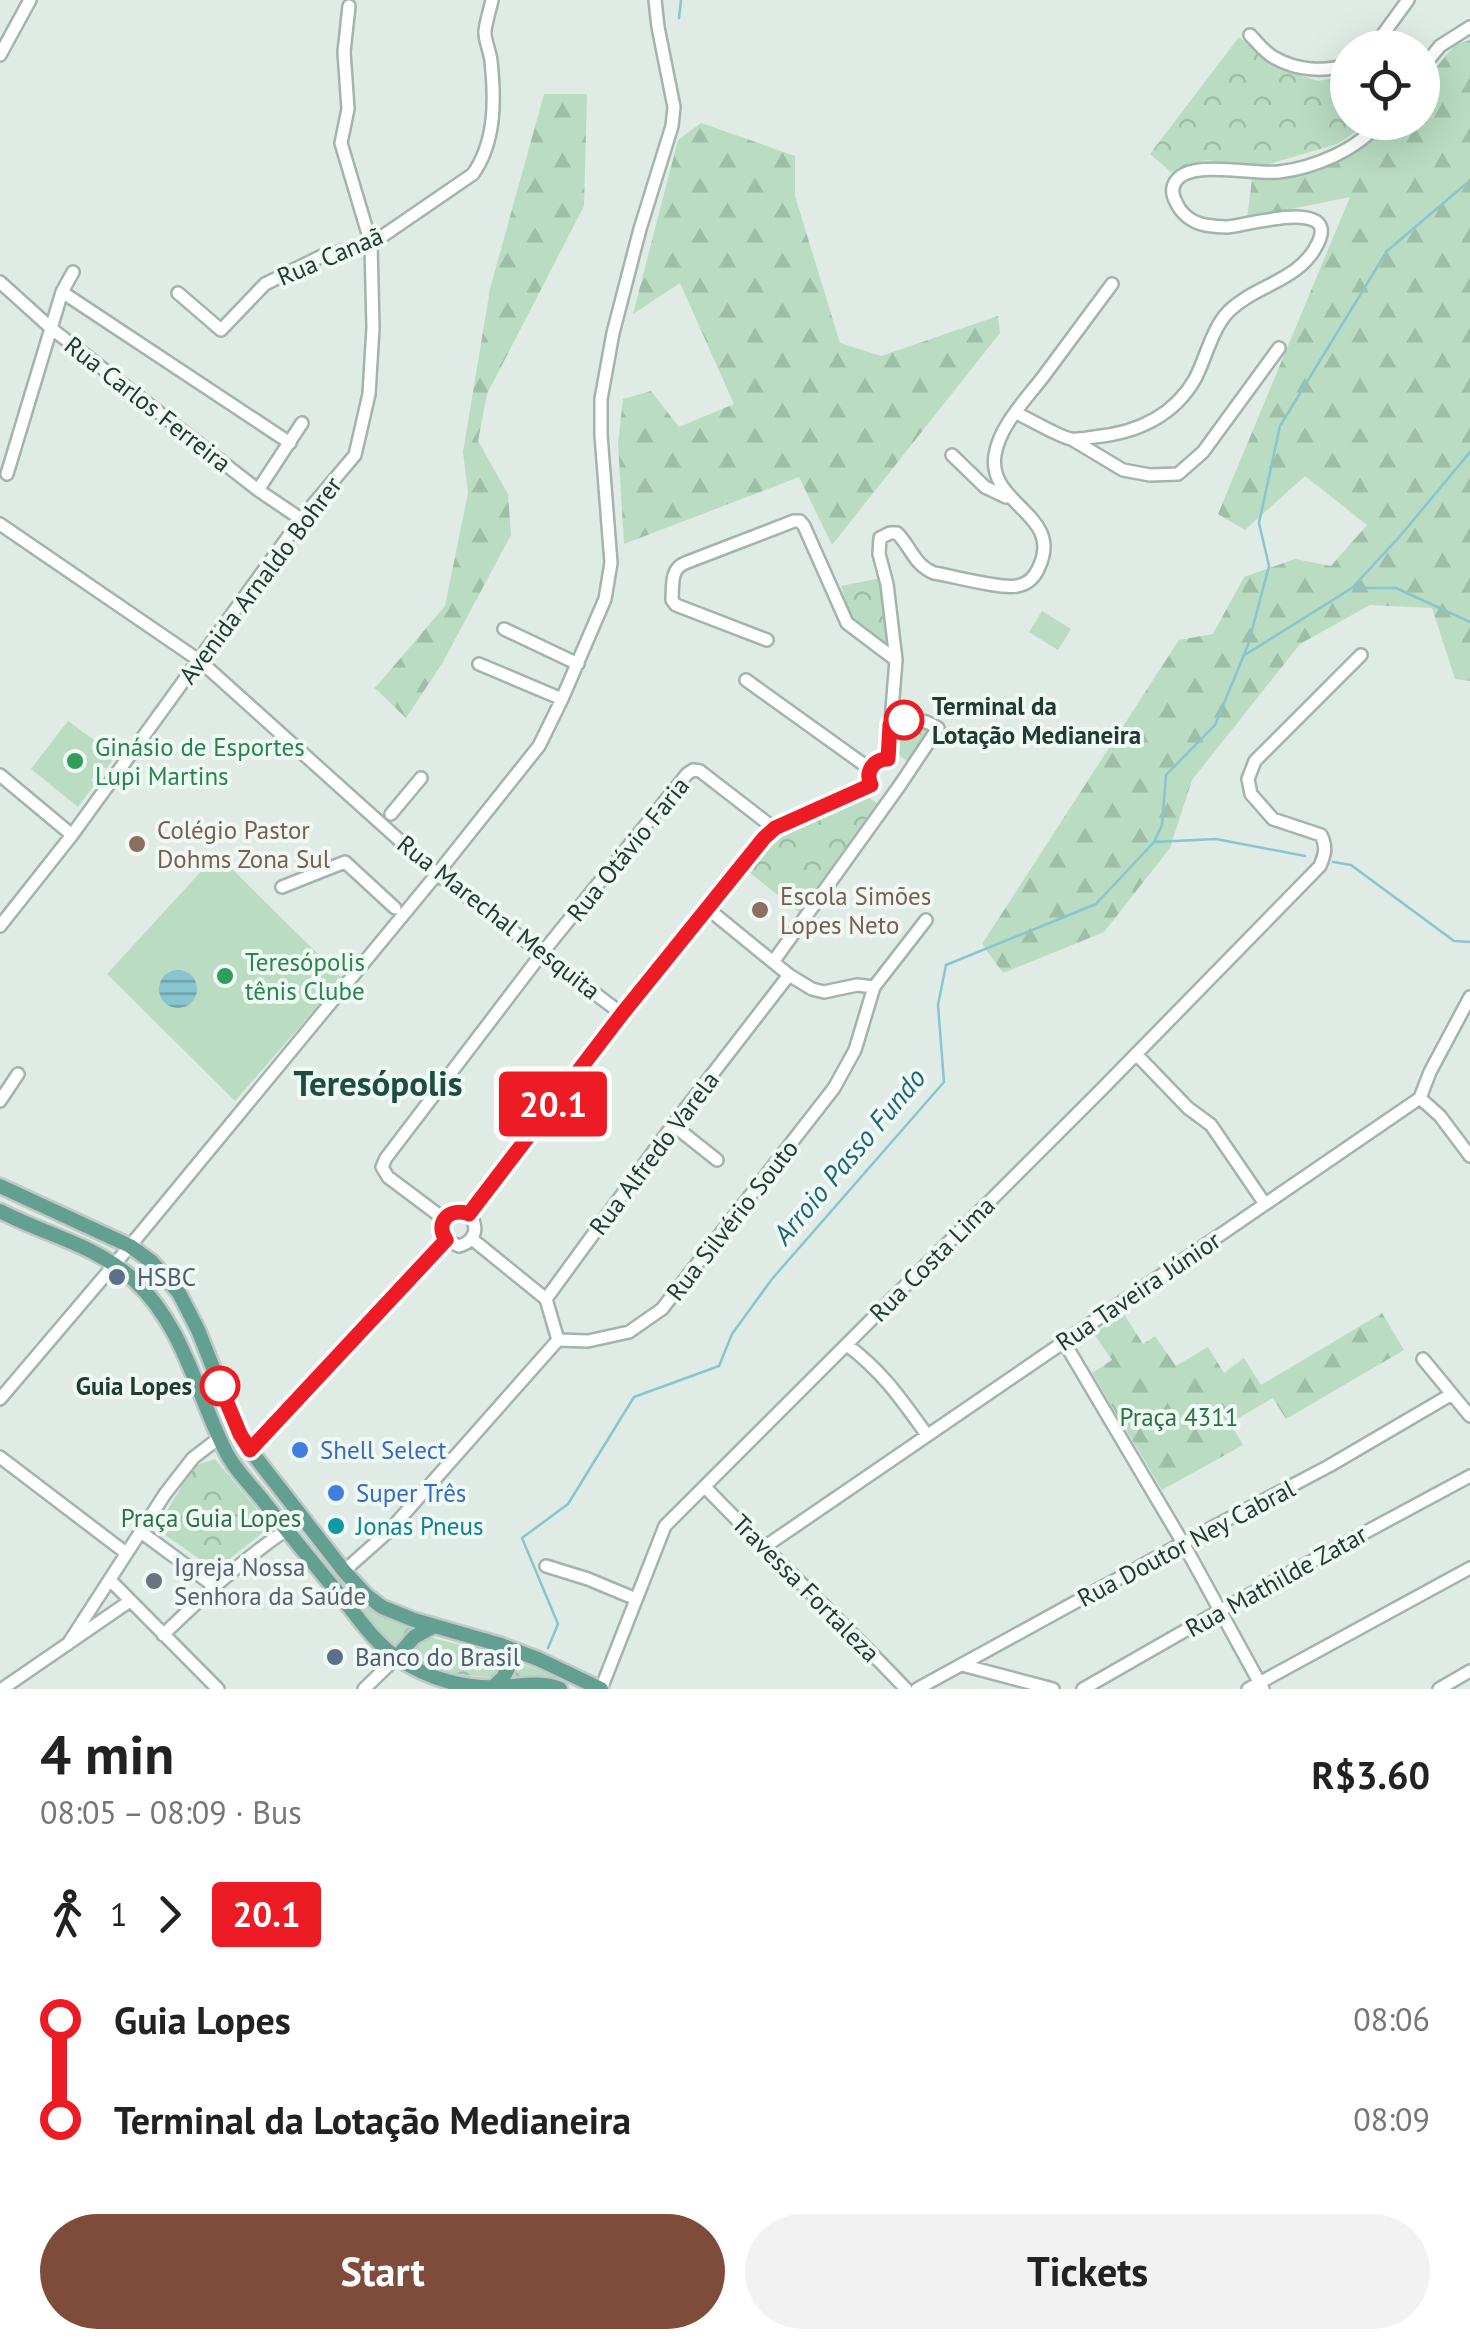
<!DOCTYPE html>
<html lang="en">
<head>
<meta charset="utf-8">
<style>
	:root { --surface:#fff; --page:#f2f2f2; --text:#222; --muted:#767676; --accent:#7f4b3a }
	body { margin:0; font-family:"PT Sans",sans-serif; background:var(--page); color:var(--text); height:100vh; display:flex; flex-direction:column; font-size:38px; white-space:nowrap }
	* { box-sizing:border-box; margin:0 }
	p { font-size:32px; color:var(--muted) }
	.icon { flex:none; width:55px; height:55px; fill:none; stroke:currentColor; stroke-width:2; stroke-linecap:round; stroke-linejoin:round }
	.map { position:relative; height:1689px; overflow:hidden }
	.drawer { display:flex; flex-direction:column; background:var(--surface); flex:1 }
	.drawer>* { flex:none }
	.badge { padding:0 20px; border-radius:8px; font-size:35px; line-height:65px }
	.tools { position:absolute; left:1330px; top:30px; display:grid; gap:20px }
	.tools a { display:grid; place-items:center; width:110px; height:110px; border-radius:50%; background:var(--surface); box-shadow:0 10px 40px #0002; font-size:50px }
	.map>.badge { position:absolute; translate:-50% -50%; box-shadow:0 0 0 5px #fff }
	.legs { display:flex; align-items:center; gap:15px; height:110px; padding:0 40px; font-size:32px }
	.legs p { margin-inline-start:auto }
	.overview { display:flex; align-items:center; justify-content:space-between; height:170px; padding:0 40px }
	h1 { font-size:55px; font-weight:600; line-height:75px }
	.cta { display:flex; gap:20px; margin-top:auto; padding:20px 40px }
	.cta a { flex:1; height:115px; border-radius:60px; background:var(--accent); color:#fff; font-size:40px; font-weight:600; line-height:115px; text-align:center }
	.cta a+a { background:var(--page); color:var(--text) }
	ul { padding:0 40px; list-style:none }
	li { display:flex; align-items:center; gap:35px; height:100px; font-size:38px }
	li i { display:grid; place-items:center; width:15px; height:100%; margin:0 12px; background:currentColor }
	li i::after { content:''; width:25px; height:25px; margin:-12px; border:8px solid; border-radius:50%; background:var(--surface) }
	li p { margin-inline-start:auto }
	li:first-child i { background:linear-gradient(#0000 50%,currentColor 0) }
	li:last-child i { background:linear-gradient(currentColor 50%,#0000 0) }
	.map>svg:first-child { display:block }
	.forest { fill:url(#forest-firs) }
	.park { fill:url(#park-crowns) }
	.garden { fill:#b9dcc2 }
	.water { fill:url(#water-rules) }
	.lines { fill:none; stroke-linecap:round; stroke-linejoin:round }
	.stream { stroke:#88c5d0; stroke-width:2.5 }
	.minor-casing { stroke:#a3b3ad; stroke-width:16 }
	.major-casing { stroke:#c1c8c6; stroke-width:19 }
	.minor { stroke:#fff; stroke-width:11 }
	.major { stroke:#64a091; stroke-width:14 }
	.line-1-casing { stroke:#fff; stroke-width:22 }
	.line-1 { stroke:#ed1c24; stroke-width:15 }
	.stop-1-dot { fill:#fff; stroke:#ed1c24; stroke-width:5 }
	.leisure-dot { fill:#2e9e5b; stroke:#f0f8f4; stroke-width:4 }
	.education-dot { fill:#8d6e63; stroke:#f0f8f4; stroke-width:4 }
	.service-dot { fill:#5c6f8a; stroke:#f0f8f4; stroke-width:4 }
	.shop-dot { fill:#3f7fe0; stroke:#f0f8f4; stroke-width:4 }
	.culture-dot { fill:#0f9aa8; stroke:#f0f8f4; stroke-width:4 }
	.worship-dot { fill:#6b7280; stroke:#f0f8f4; stroke-width:4 }
	.labels { text-anchor:middle; stroke-width:8; stroke-linejoin:round; paint-order:stroke }
	.street-label { font-size:25px; fill:#213b34; stroke:#f0f8f4 }
	.stop-label { font-size:25px; font-weight:bold; fill:#213b34; stroke:#f0f8f4; text-anchor:start }
	.leisure-label { font-size:25px; fill:#27864d; stroke:#f0f8f4; text-anchor:start }
	.education-label { font-size:25px; fill:#785e54; stroke:#f0f8f4; text-anchor:start }
	.service-label { font-size:25px; fill:#4e5e75; stroke:#f0f8f4; text-anchor:start }
	.park-label { font-size:25px; fill:#2b7247; stroke:#f0f8f4 }
	.shop-label { font-size:25px; fill:#366cbe; stroke:#f0f8f4; text-anchor:start }
	.culture-label { font-size:25px; fill:#0d838f; stroke:#f0f8f4; text-anchor:start }
	.worship-label { font-size:25px; fill:#5b616d; stroke:#f0f8f4; text-anchor:start }
	.water-label { font-size:28px; font-style:italic; fill:#1b6777; stroke:#f0f8f4 }
	.district-label { font-size:35px; font-weight:bold; fill:#1d4d41; stroke:#f0f8f4 }
</style>
</head>
<body>
<div class="map">
<svg width="1470" height="1689" viewBox="0 0 1470 1689">
	<defs>
		<pattern id="forest-firs" width="22" height="20" patternUnits="userSpaceOnUse" patternTransform="scale(2.5)"><rect width="22" height="20" fill="#b9dcc2"/><path d="M5 1l3.5 6h-7zM16 11l3.5 6h-7z" fill="#9fbea7"/></pattern>
		<pattern id="park-crowns" width="20" height="18" patternUnits="userSpaceOnUse" patternTransform="scale(2.5)"><rect width="20" height="18" fill="#b9dcc2"/><path d="M2 6a3 3 0 1 1 6 0M12 15a3 3 0 1 1 6 0" fill="none" stroke="#9fbea7"/></pattern>
		<pattern id="water-rules" width="6" height="5" patternUnits="userSpaceOnUse" patternTransform="scale(2.5)"><rect width="6" height="5" fill="#88c5d0"/><path d="M0 2.5h6" fill="none" stroke="#6fa1aa"/></pattern>
	</defs>
	<rect width="100%" height="100%" fill="#e0ebe6"/>
	<path class="forest" d="M1470,40V681L1455,679L1432,608L1370,605L1300,644L1192,780L1170,848L1104,932L1003,973L982,944L1179,640L1213,634L1244,577L1295,559L1331,566L1367,525L1305,476L1245,530L1218,514L1350,197L1247,218L1252,180C1301,168 1354,163 1389,123L1422,122L1423,83L1455,45Z
		M544,94H587L584,206L487,394L478,441L508,494L511,535L443,662L406,718L375,688L445,606L468,493L463,452L490,289Z
		M701,123L795,156V196L840,343L881,356L998,316L1000,333L832,545L799,477L624,544L618,443L623,399L651,391L679,427L734,404L680,283L633,314L678,140Z
		M1382,1313L1404,1350L1286,1419L1273,1398L1230,1423L1243,1445L1162,1490L1092,1373L1112,1360L1094,1334L1124,1314L1143,1344L1155,1336L1176,1366L1208,1347L1224,1373L1244,1358L1261,1385Z"/>
	<path class="park" d="M1239,37L1278,68L1318,81L1347,75L1348,122L1369,123L1337,144L1262,166L1206,160L1171,172L1150,154Z
		M881,578L887,645L851,618L841,586Z
		M912,723L930,728L908,762L895,752L896,728Z
		M865,795L877,803L799,912L749,872L775,840Z
		M215,1459L271,1526L216,1570L156,1529L194,1466Z
		M358,1603L436,1639L490,1652L557,1677C492,1677 440,1685 387,1639C376,1630 367,1615 358,1603Z"/>
	<path class="garden" d="M1042,611L1071,629L1058,650L1029,632Z
		M68,721L116,756L106,769L102,766L91,780L95,784L78,807L31,769Z
		M217,854L342,978L235,1101L107,974Z"/>
	<path class="water" d="M159 989a19 19 0 1 1 38 0a19 19 0 1 1-38 0Z"/>
	<g class="lines">
		<path class="stream" d="M679,18L681,0
			M1354,588H1396L1470,622
			M1243,656L1352,588L1401,535L1470,452
			M1155,842L1216,839L1305,856
			M1333,862L1351,865L1454,941L1470,942
			M548,1648L558,1624L522,1538L568,1504L634,1397L719,1366L732,1334L772,1279L944,1082L938,1005L946,965L1096,904L1154,842L1162,825L1166,775L1215,725L1248,645L1269,566L1259,523L1280,426L1387,251L1467,183"/>
		<g class="minor-casing">
			<path id="minor" d="M1250,35C1257,42 1265,53 1275,58C1296,70 1325,73 1348,64
				M1373,48L1408,0
				M0,55L30,0
				M1422,68L1440,46L1470,27
				M0,282L52,329L258,490L301,519
				M62,292L290,443
				M178,293L221,330L265,284L322,256L371,244L473,174C496,141 495,99 491,61C490,51 484,39 485,31C486,21 490,10 492,0
				M1016,413C1030,419 1057,436 1071,439C1078,440 1087,438 1094,437C1136,433 1173,417 1195,379C1206,358 1212,328 1229,311C1257,284 1300,281 1318,243C1340,197 1244,226 1227,227C1221,227 1211,226 1205,225C1192,222 1181,214 1176,202C1172,195 1171,188 1176,181C1191,159 1254,175 1279,172C1313,168 1358,150 1379,122
				M1073,440L1123,470L1150,475L1178,474L1203,452L1279,348
				M952,455L985,487L1006,497
				M7,474L62,292L73,272
				M258,490L302,423
				M0,524L200,661L437,874L622,1014
				M504,629L578,664
				M767,640L676,605L672,600C673,586 670,569 685,563L794,521H800L804,526L847,623L896,660
				M479,664L562,699
				M746,680L870,769
				M888,759L896,660L887,584L879,554L880,538L890,533H897C911,547 914,565 934,573C953,576 1000,589 1017,586C1028,584 1035,577 1039,567C1064,514 987,505 995,455C999,427 1026,399 1043,377C1066,346 1089,315 1112,284
				M0,775L72,835
				M391,814L421,778
				M282,887L345,862L395,908
				M707,908L789,975L812,989L824,992L857,985L874,987
				M0,926L72,835L301,519L355,455L369,394L373,328L371,244L341,143L348,109L344,52L349,6
				M773,962L900,785L938,728C921,717 908,718 890,725
				M1136,1054L1188,1108L1211,1125L1265,1204
				M1420,1098L1440,1116L1470,1156
				M0,1101L18,1074
				M673,1125L717,1160
				M469,1214L622,1014L764,838L775,829L871,785
				M444,1219L388,1177L382,1167L386,1158L543,952L687,774L693,770L700,771L775,829
				M472,1239L546,1299
				M446,1240L459,1246C476,1241 479,1227 469,1214
				M446,1240C435,1221 450,1207 469,1214
				M546,1299L673,1125L789,975
				M546,1299L558,1340
				M1064,1342L1183,1543L1263,1689
				M847,1345C883,1372 901,1399 927,1435
				M1423,1359L1470,1416
				M0,1399L130,1246L437,874L539,746L562,699L605,599L611,563L601,435V399L613,333L640,229L672,126L674,107L658,27L655,0
				M250,1450L446,1240
				M0,1457L126,1553
				M705,1487C771,1556 841,1620 906,1689
				M141,1532L214,1586
				M763,1548L1420,1098L1430,1072L1470,997
				M546,1566L588,1579L636,1599
				M344,1571L390,1530L558,1340L588,1341L629,1332L662,1309L834,1088L855,1050L874,987L926,920
				M110,1580L218,1689
				M163,1635C202,1597 241,1561 286,1530
				M68,1644L165,1494L193,1458L219,1438
				M962,1665L1053,1689
				M2,1689L130,1601
				M364,1689L396,1658
				M601,1689L665,1526L1102,1089L1320,866C1325,854 1327,847 1321,835L1273,819L1251,794L1248,779L1255,761L1361,655
				M917,1689L1183,1543L1329,1466L1452,1394
				M1083,1689L1221,1610L1470,1476
				M1248,1689L1470,1568
				M1439,1689L1470,1671"/>
		</g>
		<g class="major-casing">
			<path id="major" d="M0,1186L130,1246L152,1262L179,1293L198,1330L231,1413L250,1450L344,1571L366,1595L382,1607L414,1620L501,1645L538,1659L601,1689
				M0,1211C45,1235 97,1245 135,1281C183,1326 196,1391 224,1448C233,1468 251,1485 265,1503C292,1537 319,1570 347,1604C362,1623 378,1646 399,1659C429,1679 465,1689 500,1687C520,1686 542,1681 560,1689
				M396,1658L414,1637L434,1626
				M493,1687L503,1678L508,1668L501,1645"/>
		</g>
		<use href="#minor" class="minor"/>
		<use href="#major" class="major"/>
	</g>
	<g class="lines">
		<g class="line-1-casing">
			<path id="line-1" d="M220,1386L240,1434L250,1450L446,1240C434,1222 450,1207 469,1214L622,1014L764,838L775,828L871,785C865,772 873,759 888,759L890,725L904,720"/>
		</g>
		<use href="#line-1" class="line-1"/>
	</g>
	<g class="stop-1-dot">
		<circle cx="904" cy="720" r="18"/>
		<circle cx="220" cy="1386" r="18"/>
	</g>
	<g class="leisure-dot">
		<circle cx="75" cy="761" r="10"/>
		<circle cx="225" cy="976" r="10"/>
	</g>
	<g class="education-dot">
		<circle cx="137" cy="844" r="10"/>
		<circle cx="760" cy="910" r="10"/>
	</g>
	<g class="service-dot">
		<circle cx="117" cy="1277" r="10"/>
		<circle cx="335" cy="1657" r="10"/>
	</g>
	<g class="shop-dot">
		<circle cx="300" cy="1450" r="10"/>
		<circle cx="336" cy="1493" r="10"/>
	</g>
	<circle class="culture-dot" cx="336" cy="1526" r="10"/>
	<circle class="worship-dot" cx="154" cy="1581" r="10"/>
	<g class="labels">
		<g class="street-label">
			<text transform="translate(330 256) rotate(-23)" y="9">Rua Canaã</text>
			<text transform="translate(148 404) rotate(38)" y="9">Rua Carlos Ferreira</text>
			<text transform="translate(260 580) rotate(-53)" y="9">Avenida Arnaldo Bohrer</text>
			<text transform="translate(628 849) rotate(-51)" y="9">Rua Otávio Faria</text>
			<text transform="translate(499 917) rotate(38)" y="9">Rua Marechal Mesquita</text>
			<text transform="translate(654 1153) rotate(-53)" y="9">Rua Alfredo Varela</text>
			<text transform="translate(732 1220) rotate(-52)" y="9">Rua Silvério Souto</text>
			<text transform="translate(932 1259) rotate(-45)" y="9">Rua Costa Lima</text>
			<text transform="translate(1138 1291) rotate(-34)" y="9">Rua Taveira Júnior</text>
			<text transform="translate(1186 1543) rotate(-28)" y="9">Rua Doutor Ney Cabral</text>
			<text transform="translate(1276 1581) rotate(-29)" y="9">Rua Mathilde Zatar</text>
			<text transform="translate(806 1588) rotate(45)" y="9">Travessa Fortaleza</text>
		</g>
		<g class="stop-label">
			<text x="932" y="715">Terminal da<tspan x="932" dy="29">Lotação Medianeira</tspan></text>
			<text x="192" y="1395" text-anchor="end">Guia Lopes</text>
		</g>
		<g class="leisure-label">
			<text x="95" y="756">Ginásio de Esportes<tspan x="95" dy="29">Lupi Martins</tspan></text>
			<text x="245" y="971">Teresópolis<tspan x="245" dy="29">tênis Clube</tspan></text>
		</g>
		<g class="education-label">
			<text x="157" y="839">Colégio Pastor<tspan x="157" dy="29">Dohms Zona Sul</tspan></text>
			<text x="780" y="905">Escola Simões<tspan x="780" dy="29">Lopes Neto</tspan></text>
		</g>
		<g class="service-label">
			<text x="137" y="1286">HSBC</text>
			<text x="355" y="1666">Banco do Brasil</text>
		</g>
		<g class="park-label">
			<text x="1179" y="1426">Praça 4311</text>
			<text x="211" y="1527">Praça Guia Lopes</text>
		</g>
		<g class="shop-label">
			<text x="320" y="1459">Shell Select</text>
			<text x="356" y="1502">Super Três</text>
		</g>
		<g class="culture-label">
			<text x="356" y="1535">Jonas Pneus</text>
		</g>
		<g class="worship-label">
			<text x="174" y="1576">Igreja Nossa<tspan x="174" dy="29">Senhora da Saúde</tspan></text>
		</g>
		<g class="water-label">
			<text transform="translate(849 1156) rotate(-50)" y="10">Arroio Passo Fundo</text>
		</g>
		<g class="district-label">
			<text x="378" y="1096">Teresópolis</text>
		</g>
	</g>
</svg>
<div class="tools">
<a><svg class="icon" aria-label="locate" viewBox="0 0 24 24"><circle cx="12" cy="12" r="6"/><path d="M12 2v4M12 18v4M2 12h4M18 12h4"/></svg></a>
</div>
<b class="badge" style="left:553px;top:1104px;background:#ed1c24;color:#fff">20.1</b>
</div>
<section class="drawer">
<div class="overview"><div><h1>4 min</h1><p>08:05 – 08:09 · Bus</p></div><b>R$3.60</b></div>
<div class="legs"><svg class="icon" aria-label="walk" viewBox="0 0 24 24"><circle cx="13" cy="4" r="2"/><path d="M13 8l-2 6 4 7M11 14l-3 7M7 12l3-4h3l4 4"/></svg>1<svg class="icon" aria-label="forward" viewBox="0 0 24 24"><path d="M9 5l7 7-7 7"/></svg><b class="badge" style="background:#ed1c24;color:#fff">20.1</b></div>
<ul>
<li><i style="color:#ed1c24"></i><b>Guia Lopes</b><p>08:06</p></li>
<li><i style="color:#ed1c24"></i><b>Terminal da Lotação Medianeira</b><p>08:09</p></li>
</ul>
<div class="cta"><a>Start</a><a>Tickets</a></div>
</section>
</body>
</html>
